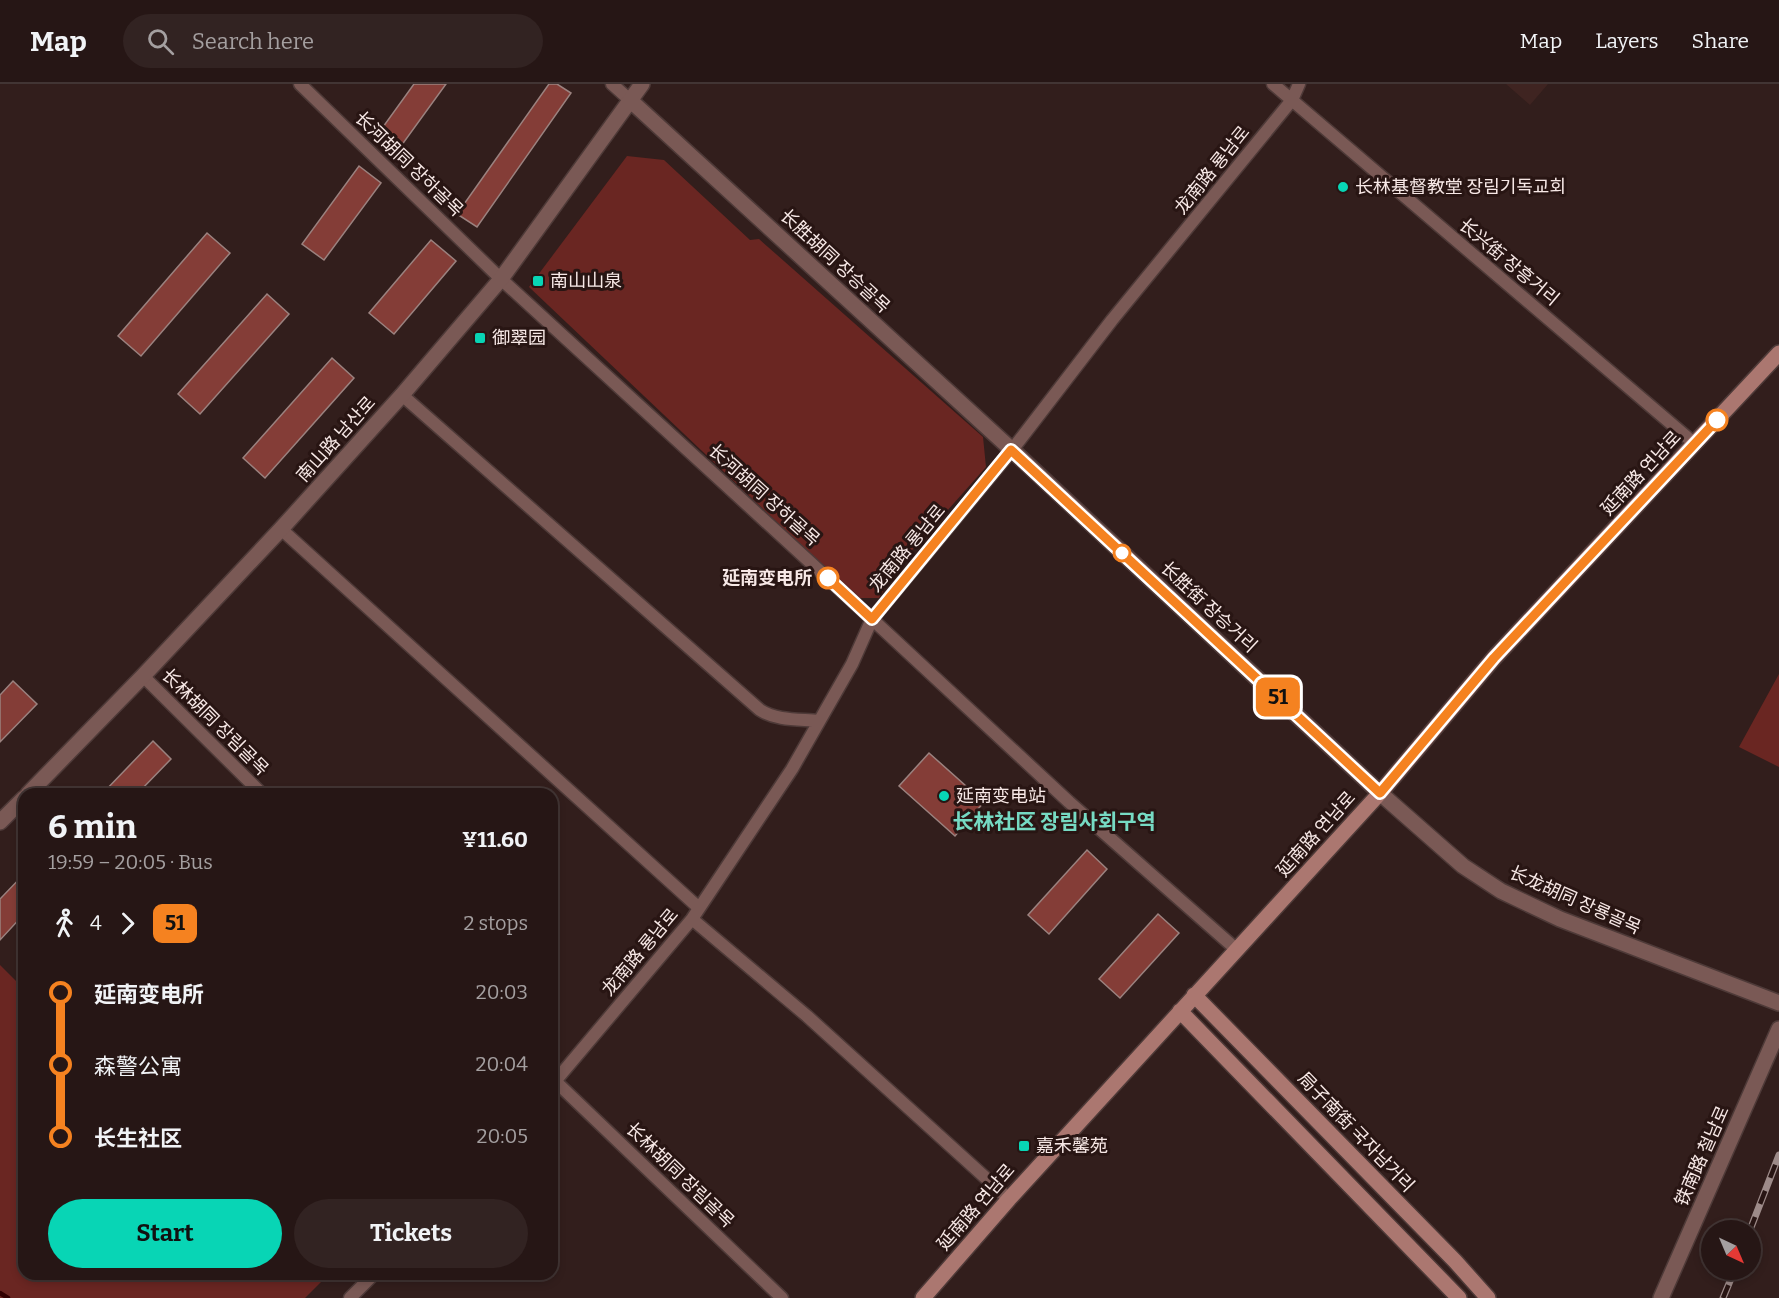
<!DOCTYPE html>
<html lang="en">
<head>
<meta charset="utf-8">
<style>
	:root { --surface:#261615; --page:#322322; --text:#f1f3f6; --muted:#a49fa0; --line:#423534; --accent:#08d5b5 }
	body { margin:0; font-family:Bitter,"Noto Sans SC","Noto Sans KR",serif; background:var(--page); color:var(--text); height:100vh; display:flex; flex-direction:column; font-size:22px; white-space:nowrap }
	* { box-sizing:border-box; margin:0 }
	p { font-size:20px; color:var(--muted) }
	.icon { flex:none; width:33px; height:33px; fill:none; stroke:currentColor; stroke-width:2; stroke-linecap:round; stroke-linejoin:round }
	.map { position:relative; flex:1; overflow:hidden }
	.drawer { position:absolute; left:18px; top:704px; width:540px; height:492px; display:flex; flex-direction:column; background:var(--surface); border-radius:18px; box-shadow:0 3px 9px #0003,0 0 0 2px var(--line) }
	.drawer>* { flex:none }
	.badge { padding:0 12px; border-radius:9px; font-size:21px; line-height:39px }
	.needle { width:39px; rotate:136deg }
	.tools { position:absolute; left:1701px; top:1136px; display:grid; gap:12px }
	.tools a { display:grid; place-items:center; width:60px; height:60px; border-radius:50%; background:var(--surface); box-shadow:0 3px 9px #0003,0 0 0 2px var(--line); font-size:30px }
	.map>.badge { position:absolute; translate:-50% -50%; box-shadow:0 0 0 3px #fff }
	.legs { display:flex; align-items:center; gap:9px; height:66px; padding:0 30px; font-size:20px }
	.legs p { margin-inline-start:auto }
	.summary { display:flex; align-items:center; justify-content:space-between; height:102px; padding:0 30px }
	h1 { font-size:33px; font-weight:700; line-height:45px }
	.primary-button { display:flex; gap:12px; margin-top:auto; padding:12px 30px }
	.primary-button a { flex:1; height:69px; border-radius:36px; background:var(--accent); color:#111; font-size:24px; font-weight:700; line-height:69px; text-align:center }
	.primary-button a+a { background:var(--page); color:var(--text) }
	ul { padding:0 30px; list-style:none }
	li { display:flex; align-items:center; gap:21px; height:72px; font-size:22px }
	li i { display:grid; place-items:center; width:9px; height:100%; margin:0 8px; background:currentColor }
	li i::after { content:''; width:15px; height:15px; margin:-8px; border:4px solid; border-radius:50%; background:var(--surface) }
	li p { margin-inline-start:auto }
	li:first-child i { background:linear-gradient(#0000 50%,currentColor 0) }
	li:last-child i { background:linear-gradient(currentColor 50%,#0000 0) }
	header { display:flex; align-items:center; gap:36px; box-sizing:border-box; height:84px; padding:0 30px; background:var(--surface); border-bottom:2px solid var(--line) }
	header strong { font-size:28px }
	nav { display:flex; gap:33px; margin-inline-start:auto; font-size:21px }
	.search { width:420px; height:54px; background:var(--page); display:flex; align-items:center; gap:15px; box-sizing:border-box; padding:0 21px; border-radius:33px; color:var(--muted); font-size:22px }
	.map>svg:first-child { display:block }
	.built { fill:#3f2421 }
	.green { fill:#6a2622 }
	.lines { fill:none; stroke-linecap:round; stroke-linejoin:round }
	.stream { stroke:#320102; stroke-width:4.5 }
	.building { fill:#843d37; stroke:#9b827f; stroke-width:1.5 }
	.minor-casing { stroke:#4e3a38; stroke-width:15 }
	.tertiary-casing { stroke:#4e3a38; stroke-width:18 }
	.secondary-casing { stroke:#4e3a38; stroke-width:18 }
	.minor { stroke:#7a5955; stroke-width:12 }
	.tertiary { stroke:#7a5955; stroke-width:15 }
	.secondary { stroke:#ab7770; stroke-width:15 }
	.rail-casing { stroke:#9d8b89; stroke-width:7 }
	.rail { stroke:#281513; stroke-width:4.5; stroke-dasharray:14; stroke-linecap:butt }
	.line-1-casing { stroke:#fff; stroke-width:14 }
	.line-1 { stroke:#f58220; stroke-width:9 }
	.poi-dot { fill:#08d5b5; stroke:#281513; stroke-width:2 }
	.stop-1-dot { fill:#fff; stroke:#f58220; stroke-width:3 }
	.labels { text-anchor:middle; stroke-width:6; stroke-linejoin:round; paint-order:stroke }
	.street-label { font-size:18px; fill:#f7e8e6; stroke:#281513 }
	.poi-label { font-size:18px; fill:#f7e8e6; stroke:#281513; text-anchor:start }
	.stop-label { font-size:18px; font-weight:bold; fill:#f7e8e6; stroke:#281513; text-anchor:end }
	.quarter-label { font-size:21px; font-weight:bold; fill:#76dac3; stroke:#281513 }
</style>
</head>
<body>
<header>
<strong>Map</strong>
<div class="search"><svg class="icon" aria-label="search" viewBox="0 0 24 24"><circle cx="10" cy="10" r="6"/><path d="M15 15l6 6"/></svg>Search here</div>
<nav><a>Map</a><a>Layers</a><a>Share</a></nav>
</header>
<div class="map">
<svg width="1779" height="1214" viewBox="0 0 1779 1214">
	<rect width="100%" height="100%" fill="#321e1c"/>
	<path class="built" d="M1506,0H1548L1530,21Z"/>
	<path class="green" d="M627,72L664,76L750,156L759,155L983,353L986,383L899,481L879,514H857L529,203Z
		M1779,590V683L1739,663Z
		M0,881L24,905V1190H316L323,1196L305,1214H0Z"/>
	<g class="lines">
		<path class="stream" d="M0,1209L8,1214"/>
	</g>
	<path class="building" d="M414,0H446L396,69L375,54Z
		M549,0H557L571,9L477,143L457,130Z
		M359,82L381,99L324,176L302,160Z
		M207,149L230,169L141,272L118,252Z
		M431,156L456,177L394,250L369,229Z
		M267,210L289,230L200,330L178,310Z
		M332,274L354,294L265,394L243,374Z
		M13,597L37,620L0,658V611Z
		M153,657L171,675L137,710H102Z
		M929,669L984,718L955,752L899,702Z
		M1087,766L1107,785L1049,850L1028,831Z
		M24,790V830L0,856V815Z
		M1158,830L1179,849L1120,914L1099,895Z"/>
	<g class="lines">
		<g class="minor-casing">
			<path id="minor" d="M300,0L501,195L872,535L1069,718L1237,866
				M612,0L631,17
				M1273,0L1695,360
				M402,311L760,626C777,637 800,635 819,637
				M281,445L699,824
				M143,592L262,710
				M692,835L807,932L1009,1115
				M552,994L782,1214
				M552,1001L692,835L792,685L852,580L872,535L1012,366L1112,236L1292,16L1299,0
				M350,1214L374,1190"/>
		</g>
		<g class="tertiary-casing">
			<path id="tertiary" d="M631,17L1012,366L1380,709L1463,782L1501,807L1560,835L1779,919
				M28,710L143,592L281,445L402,311L501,195L642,0
				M0,738L24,714
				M1661,1214L1779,945"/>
		</g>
		<g class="secondary-casing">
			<path id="secondary" d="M1194,911L1455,1177L1488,1214
				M1180,927L1459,1214
				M923,1214L1009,1115L1380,709L1494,574L1779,269"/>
		</g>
		<use href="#minor" class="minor"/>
		<use href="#tertiary" class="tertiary"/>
		<use href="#secondary" class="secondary"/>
		<g class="rail-casing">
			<path id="rail" d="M1750,1146L1779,1071
				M1723,1214L1735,1185"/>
		</g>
		<use href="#rail" class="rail"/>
	</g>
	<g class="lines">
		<g class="line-1-casing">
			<path id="line-1" d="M828,494L872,535L1011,366L1380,709L1494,574L1717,336"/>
		</g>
		<use href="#line-1" class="line-1"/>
	</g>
	<g class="poi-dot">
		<circle cx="1343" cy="103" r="6"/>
		<rect x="532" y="191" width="12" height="12" rx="3"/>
		<rect x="474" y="248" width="12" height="12" rx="3"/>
		<circle cx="944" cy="712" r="6"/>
		<rect x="1018" y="1056" width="12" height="12" rx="3"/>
	</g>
	<g class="stop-1-dot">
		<circle cx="1717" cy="336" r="10"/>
		<circle cx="1122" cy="469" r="8"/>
		<circle cx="828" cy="494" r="10"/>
	</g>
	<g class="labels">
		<g class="street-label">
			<text transform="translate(409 80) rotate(44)" y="6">长河胡同 장하골목</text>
			<text transform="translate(1212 86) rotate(-51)" y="6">龙南路 룡남로</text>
			<text transform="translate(835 177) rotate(43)" y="6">长胜胡同 장승골목</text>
			<text transform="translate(1509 178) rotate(40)" y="6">长兴街 장흥거리</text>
			<text transform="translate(336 355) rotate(-48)" y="6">南山路 남산로</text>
			<text transform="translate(1641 389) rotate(-47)" y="6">延南路 연남로</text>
			<text transform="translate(764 411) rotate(42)" y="6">长河胡同 장하골목</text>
			<text transform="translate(907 464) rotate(-50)" y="6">龙南路 룡남로</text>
			<text transform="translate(1209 523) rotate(43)" y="6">长胜街 장승거리</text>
			<text transform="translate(215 638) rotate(45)" y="6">长林胡同 장림골목</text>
			<text transform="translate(1316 750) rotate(-48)" y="6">延南路 연남로</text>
			<text transform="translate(1575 816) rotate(24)" y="6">长龙胡同 장룡골목</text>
			<text transform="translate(640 868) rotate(-50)" y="6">龙南路 룡남로</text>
			<text transform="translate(1356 1048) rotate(46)" y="6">局子南街 국자남거리</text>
			<text transform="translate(1702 1072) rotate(-66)" y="6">铁南路 철남로</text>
			<text transform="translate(680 1091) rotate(44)" y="6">长林胡同 장림골목</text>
			<text transform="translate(976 1123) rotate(-49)" y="6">延南路 연남로</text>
		</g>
		<g class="poi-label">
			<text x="1355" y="109">长林基督教堂 장림기독교회</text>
			<text x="550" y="203">南山山泉</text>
			<text x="492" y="260">御翠园</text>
			<text x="956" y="718">延南变电站</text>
			<text x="1036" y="1068">嘉禾馨苑</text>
		</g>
		<g class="stop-label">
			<text x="812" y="500">延南变电所</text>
		</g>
		<g class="quarter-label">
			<text x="1054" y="745">长林社区 장림사회구역</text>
		</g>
	</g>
</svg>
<div class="tools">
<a><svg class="needle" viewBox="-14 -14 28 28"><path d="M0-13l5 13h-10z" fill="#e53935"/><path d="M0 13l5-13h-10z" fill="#a49fa0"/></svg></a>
</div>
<b class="badge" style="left:1278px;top:613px;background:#f58220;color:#111">51</b>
<section class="drawer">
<div class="summary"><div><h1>6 min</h1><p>19:59 – 20:05 · Bus</p></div><b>¥11.60</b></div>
<div class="legs"><svg class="icon" aria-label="walk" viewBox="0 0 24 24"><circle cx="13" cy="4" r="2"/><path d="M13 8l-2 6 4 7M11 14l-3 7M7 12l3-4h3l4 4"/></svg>4<svg class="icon" aria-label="forward" viewBox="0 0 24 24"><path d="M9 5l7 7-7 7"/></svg><b class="badge" style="background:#f58220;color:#111">51</b><p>2 stops</p></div>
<ul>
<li><i style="color:#f58220"></i><b>延南变电所</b><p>20:03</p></li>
<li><i style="color:#f58220"></i><span>森警公寓</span><p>20:04</p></li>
<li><i style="color:#f58220"></i><b>长生社区</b><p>20:05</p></li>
</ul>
<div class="primary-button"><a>Start</a><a>Tickets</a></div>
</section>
</div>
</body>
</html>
